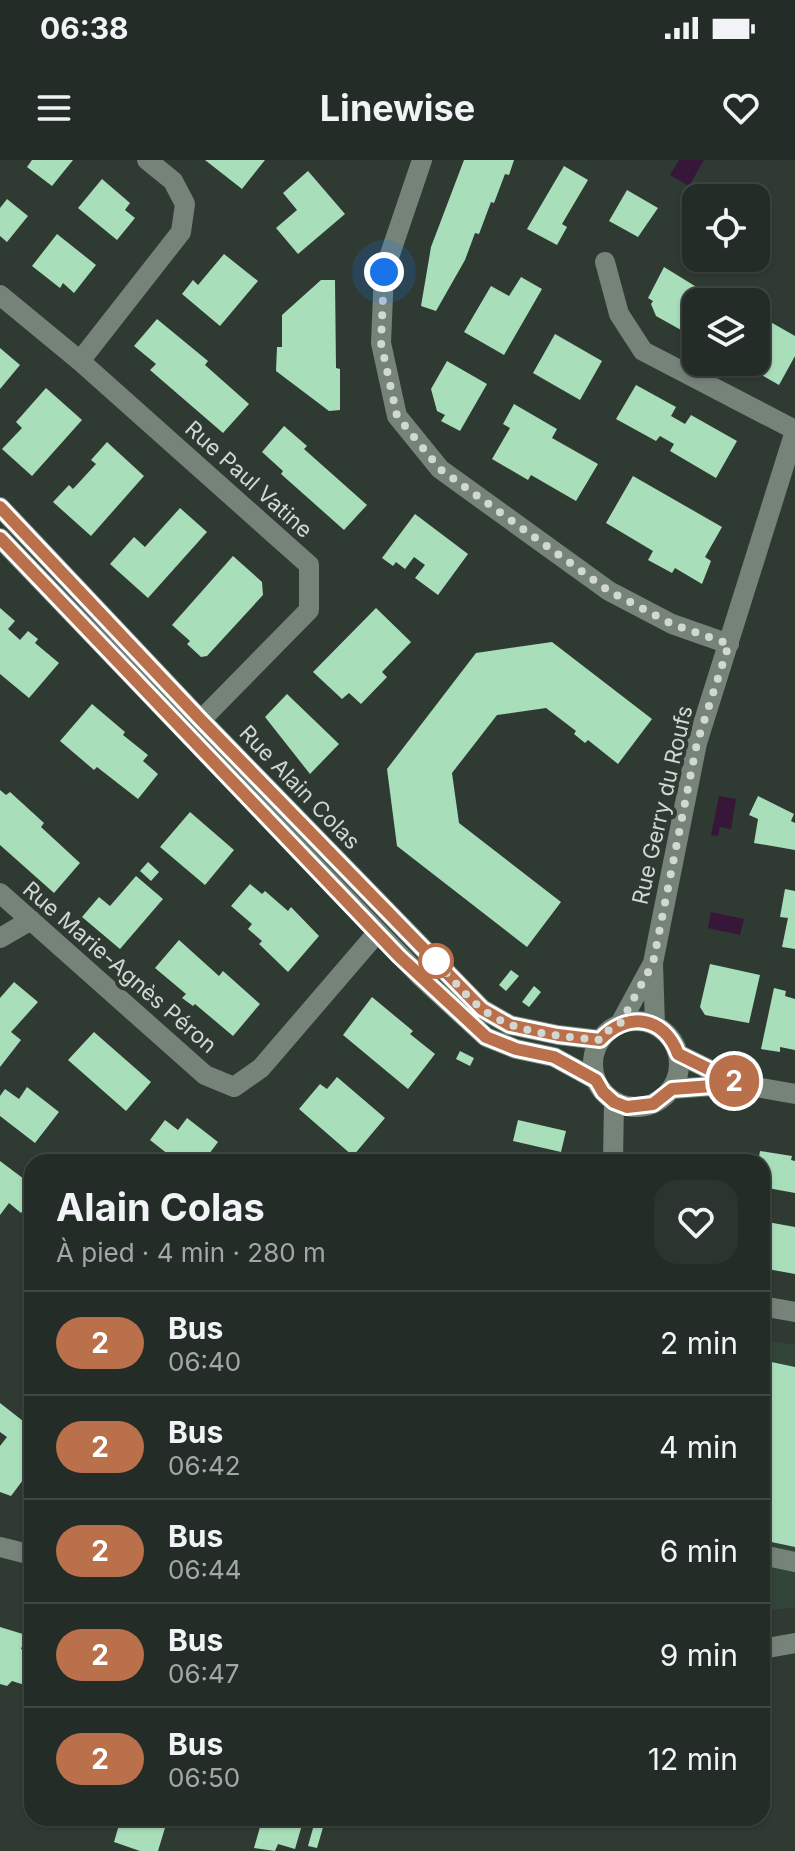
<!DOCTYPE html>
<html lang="fr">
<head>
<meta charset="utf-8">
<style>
	:root { --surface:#232c26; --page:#2b342e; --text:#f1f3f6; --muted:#a3a7a7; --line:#404843 }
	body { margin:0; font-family:Inter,sans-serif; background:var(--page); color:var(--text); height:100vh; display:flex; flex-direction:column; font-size:30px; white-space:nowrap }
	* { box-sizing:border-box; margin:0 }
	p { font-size:26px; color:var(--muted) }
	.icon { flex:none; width:44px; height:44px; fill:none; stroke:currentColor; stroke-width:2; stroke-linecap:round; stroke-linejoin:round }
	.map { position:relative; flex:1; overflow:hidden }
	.drawer { position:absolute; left:24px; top:994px; width:746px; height:672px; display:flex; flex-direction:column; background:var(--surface); border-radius:24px; box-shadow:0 2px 6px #0004,0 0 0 2px var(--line) }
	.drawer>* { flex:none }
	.badge { padding:0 16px; border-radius:26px; font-size:28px; line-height:52px }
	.buttons { position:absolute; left:682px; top:24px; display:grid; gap:16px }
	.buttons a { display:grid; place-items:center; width:88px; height:88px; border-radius:16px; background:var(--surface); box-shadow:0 2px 6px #0004,0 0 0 2px var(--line); font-size:40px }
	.you { position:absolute; width:40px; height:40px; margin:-20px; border:6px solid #fff; border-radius:50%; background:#1a73e8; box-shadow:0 0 0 12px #1a73e833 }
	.map>.badge { position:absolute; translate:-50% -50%; box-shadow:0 0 0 4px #fff }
	.round { display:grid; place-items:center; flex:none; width:84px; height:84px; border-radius:24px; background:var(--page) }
	.headline { display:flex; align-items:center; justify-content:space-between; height:136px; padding:0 32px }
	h1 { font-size:38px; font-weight:700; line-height:60px }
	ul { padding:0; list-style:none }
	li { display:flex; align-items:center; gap:24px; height:104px; padding:0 32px; border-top:2px solid var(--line) }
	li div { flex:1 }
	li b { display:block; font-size:30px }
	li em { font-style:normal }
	li .badge { min-width:88px; font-weight:700; text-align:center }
	.status { display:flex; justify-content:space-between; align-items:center; height:56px; padding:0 40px; background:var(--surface); direction:ltr }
	.status svg { height:22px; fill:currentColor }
	header { display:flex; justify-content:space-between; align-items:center; height:104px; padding:0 32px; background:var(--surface); font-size:36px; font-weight:700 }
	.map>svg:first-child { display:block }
	.built { fill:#324538 }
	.water { fill:#371739 }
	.building { fill:#a9deba }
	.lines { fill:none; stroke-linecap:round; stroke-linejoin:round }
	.minor { stroke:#758379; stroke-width:20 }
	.line-casing { stroke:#fff; stroke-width:18 }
	.line { stroke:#b9704b; stroke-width:12 }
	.walk { stroke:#d1d8d3; stroke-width:8; stroke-dasharray:0 14.4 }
	.stop-dot { fill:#fff; stroke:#b9704b; stroke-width:4 }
	.labels { text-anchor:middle; stroke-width:8; stroke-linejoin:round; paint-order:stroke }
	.street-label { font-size:22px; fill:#d1d8d3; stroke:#2f3b32 }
</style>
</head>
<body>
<div class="status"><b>06:38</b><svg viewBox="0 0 49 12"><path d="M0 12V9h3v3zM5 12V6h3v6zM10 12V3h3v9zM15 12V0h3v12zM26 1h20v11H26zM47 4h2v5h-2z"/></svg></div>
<header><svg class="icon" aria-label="menu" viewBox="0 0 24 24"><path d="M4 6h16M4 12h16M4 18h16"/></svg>Linewise<svg class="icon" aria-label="heart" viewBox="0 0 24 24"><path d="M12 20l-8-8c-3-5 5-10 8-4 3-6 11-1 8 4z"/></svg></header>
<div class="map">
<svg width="795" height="1691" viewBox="0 0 795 1691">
	<rect width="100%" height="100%" fill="#2f3b32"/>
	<path class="built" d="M762,1179L795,1185V1448L762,1450Z"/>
	<path class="water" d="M679,0H704L689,26L670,15Z
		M719,636L736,639L731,669L720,667L718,676L711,675Z
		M711,752L744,759L740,775L708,768Z"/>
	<path class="building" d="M32,0H73L52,26L27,7Z
		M205,0H265L242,29Z
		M464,0H514L509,15L505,14L494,43L491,42L479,74L475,73L465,100L436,151L421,146L431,87Z
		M564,6L588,20L562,64L567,67L557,85L527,69Z
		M308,11L345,54L298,94L276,68L297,50L283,33Z
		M102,19L130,43L125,50L135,58L117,80L78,48Z
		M627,30L658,48L638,77L609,61Z
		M7,39L28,56L7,82L0,76V48Z
		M57,74L96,105L74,133L63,123L60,128L32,106Z
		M224,94L258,121L220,166L182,134L193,120L198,125Z
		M664,107L716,139L719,133L735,142H696V178L691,175L693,173L683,167L681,170L656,156L651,144L653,141L648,138Z
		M521,117L542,129L504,195L464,172L491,126L509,136Z
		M321,120H335L336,208L340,209V250L329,251L276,211L277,187H282V155Z
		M157,159L208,201L205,205L249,244L223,273L150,210L156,204L134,186Z
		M767,160L795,176V196L779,225L739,202H756V161L764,166Z
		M555,174L602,201L580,240L533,213Z
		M0,188L20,205L0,229Z
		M447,201L487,224L460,271L441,261L445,255L437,251L431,229Z
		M636,225L676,247L671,256L685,264L691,255L737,281L716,318L670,291L674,284L660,276L656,281L616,259Z
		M46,228L82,260L32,316L2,289L22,268L16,262Z
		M514,244L557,269L552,278L598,304L576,341L531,315L528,320L492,299L510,268L503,264Z
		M284,266L307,286L304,289L367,345L344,370L281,314L283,311L262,292Z
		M107,282L144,316L91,376L53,342L69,325L73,329L96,304L91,300Z
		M633,316L722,367L705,397L711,401L702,424L675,408L672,413L648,400L653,391L606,363Z
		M180,348L207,372L148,438L110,404L134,377L145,387Z
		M415,354L468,394L438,435L415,418L425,405L414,397L405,409L396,402L393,406L382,398Z
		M233,396L262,422L263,435L207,496L201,497L187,484L190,481L172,465Z
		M0,448L15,461L8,469L20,480L28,471L38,479L35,483L59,503L29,538L0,514Z
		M376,448L411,482L382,512L387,517L361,544L349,533L342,539L313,512Z
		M552,482L652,559L618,604L588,580L585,583L574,574L576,571L546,548L497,555L452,613L459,663L561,742L527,787L397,686L387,609L476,493Z
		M287,534L339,584L310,614L265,557Z
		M92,544L125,572L123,575L148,595L143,601L158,614L138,639L97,607L94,610L60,581Z
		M0,630L6,635L10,632L44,663L41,667L80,703L54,733L0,685Z
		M758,636L794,654L791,661L795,663V690L754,683L758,659L749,655Z
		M190,652L234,690L205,725L160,687Z
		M148,702L159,712L151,721L140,711Z
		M136,716L163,739L120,789L82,757L99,737L110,746Z
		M250,724L262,734L265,731L288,751L291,747L319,776L288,812L259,784L262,781L248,769L252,764L231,746Z
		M785,729L795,731V789L782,787L788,758L780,757Z
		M179,780L219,816L223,811L260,844L233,876L195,844L193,846L182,838L186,834L155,808Z
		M710,804L760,815L749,863L705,855L700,847Z
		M511,810L519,816L506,831L499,825Z
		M14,822L38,842L11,872L21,880L0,907V838Z
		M534,826L541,832L529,847L522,842Z
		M774,828L786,831L785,836L795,839V890L780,887V892L761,889Z
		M372,837L413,871L410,874L435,894L408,929L343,875Z
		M94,872L151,922L126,951L68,900Z
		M460,891L474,898L470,906L456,899Z
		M337,917L385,958L353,996L299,949L320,924L327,929Z
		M27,927L59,952L35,983L0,956V936L5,929L19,939Z
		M187,958L218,982L209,994L219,1002H178L150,980L165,960L178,970Z
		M518,960L566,971L561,992L513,981Z
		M760,991L792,996L791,1000L795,1001V1033L762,1027V1002H758Z
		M232,993L244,1002H225Z
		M0,1001L32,1025V1038L21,1053L9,1043L0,1055Z
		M762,1061L795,1067V1114L762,1108Z
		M762,1200L795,1207V1387L762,1380Z
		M0,1243L32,1268V1308L11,1336L0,1332V1286L7,1277L0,1272Z
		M0,1467L26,1475L21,1489L32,1493V1513L28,1526L12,1521L7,1526L0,1524Z
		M121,1658H168L158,1691H140L114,1682Z
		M258,1658H304L295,1689L278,1684L275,1691L254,1688L260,1667L256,1665Z
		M315,1661L324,1664L317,1688L308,1686Z"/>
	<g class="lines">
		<path class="minor" d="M422,0L384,112L381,183L397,256L440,309L609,431L672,464L729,484
			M605,102L619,154L643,191L795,270
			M0,135L80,201L309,405V450L201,560
			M80,201L181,72L185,44L173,21L147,0
			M0,347L201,560L482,849L510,865L558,875L600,880
			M0,378L422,818L486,877L516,889L554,897L596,920
			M0,733L205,915L234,927L261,908L377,773
			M0,778L31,760
			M593 904a43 43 0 1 1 86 0a43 43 0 1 1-86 0Z
			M620,864L653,803
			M655,865L653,803L697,583L795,271
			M678,894L739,924
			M672,929L739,924L795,934
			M613,1002L614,942
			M762,1146L795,1152
			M0,1387L32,1395
			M762,1395L795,1402
			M762,1489L795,1483"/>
	</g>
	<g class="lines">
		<g class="line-casing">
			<path id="line" d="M0,347L201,560L482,849L510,865L558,875L600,880C627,851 664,856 678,894L739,924L672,929L653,944L627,947L614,942L603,932L596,920L554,897L516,889L486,877L399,796L0,378"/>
		</g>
		<use href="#line" class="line"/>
		<path class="walk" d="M384,112L381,183L397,256L440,309L609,431L672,464L729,484L697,583L653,803L620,864L609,870L600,880C561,876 514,874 482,849C464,835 450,815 434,800L436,801"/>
	</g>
	<circle class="stop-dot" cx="436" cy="801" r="16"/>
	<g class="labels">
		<g class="street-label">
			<text transform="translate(249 319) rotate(42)" y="8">Rue Paul Vatine</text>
			<text transform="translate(300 627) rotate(46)" y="8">Rue Alain Colas</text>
			<text transform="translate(662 645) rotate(-77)" y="8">Rue Gerry du Roufs</text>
			<text transform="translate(120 807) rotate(41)" y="8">Rue Marie-Agnès Péron</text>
		</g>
	</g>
</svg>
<div class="buttons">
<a><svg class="icon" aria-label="locate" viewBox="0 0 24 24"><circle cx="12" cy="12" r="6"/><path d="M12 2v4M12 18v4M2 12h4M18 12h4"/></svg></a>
<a><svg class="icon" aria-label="layers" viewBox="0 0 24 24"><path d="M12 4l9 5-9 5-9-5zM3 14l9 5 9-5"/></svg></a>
</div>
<div class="you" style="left:384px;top:112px"></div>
<b class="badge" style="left:734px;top:921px;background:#b9704b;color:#fff">2</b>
<section class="drawer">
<div class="headline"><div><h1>Alain Colas</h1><p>À pied · 4 min · 280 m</p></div><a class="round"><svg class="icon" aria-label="heart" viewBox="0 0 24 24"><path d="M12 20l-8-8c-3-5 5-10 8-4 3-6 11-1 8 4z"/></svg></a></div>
<ul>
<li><span class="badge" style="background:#b9704b;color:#fff">2</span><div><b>Bus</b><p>06:40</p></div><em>2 min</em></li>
<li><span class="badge" style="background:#b9704b;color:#fff">2</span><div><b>Bus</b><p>06:42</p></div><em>4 min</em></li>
<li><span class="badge" style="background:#b9704b;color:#fff">2</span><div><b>Bus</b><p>06:44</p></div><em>6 min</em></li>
<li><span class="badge" style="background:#b9704b;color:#fff">2</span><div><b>Bus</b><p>06:47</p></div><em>9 min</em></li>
<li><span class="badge" style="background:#b9704b;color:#fff">2</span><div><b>Bus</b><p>06:50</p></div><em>12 min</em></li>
</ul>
</section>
</div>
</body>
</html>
